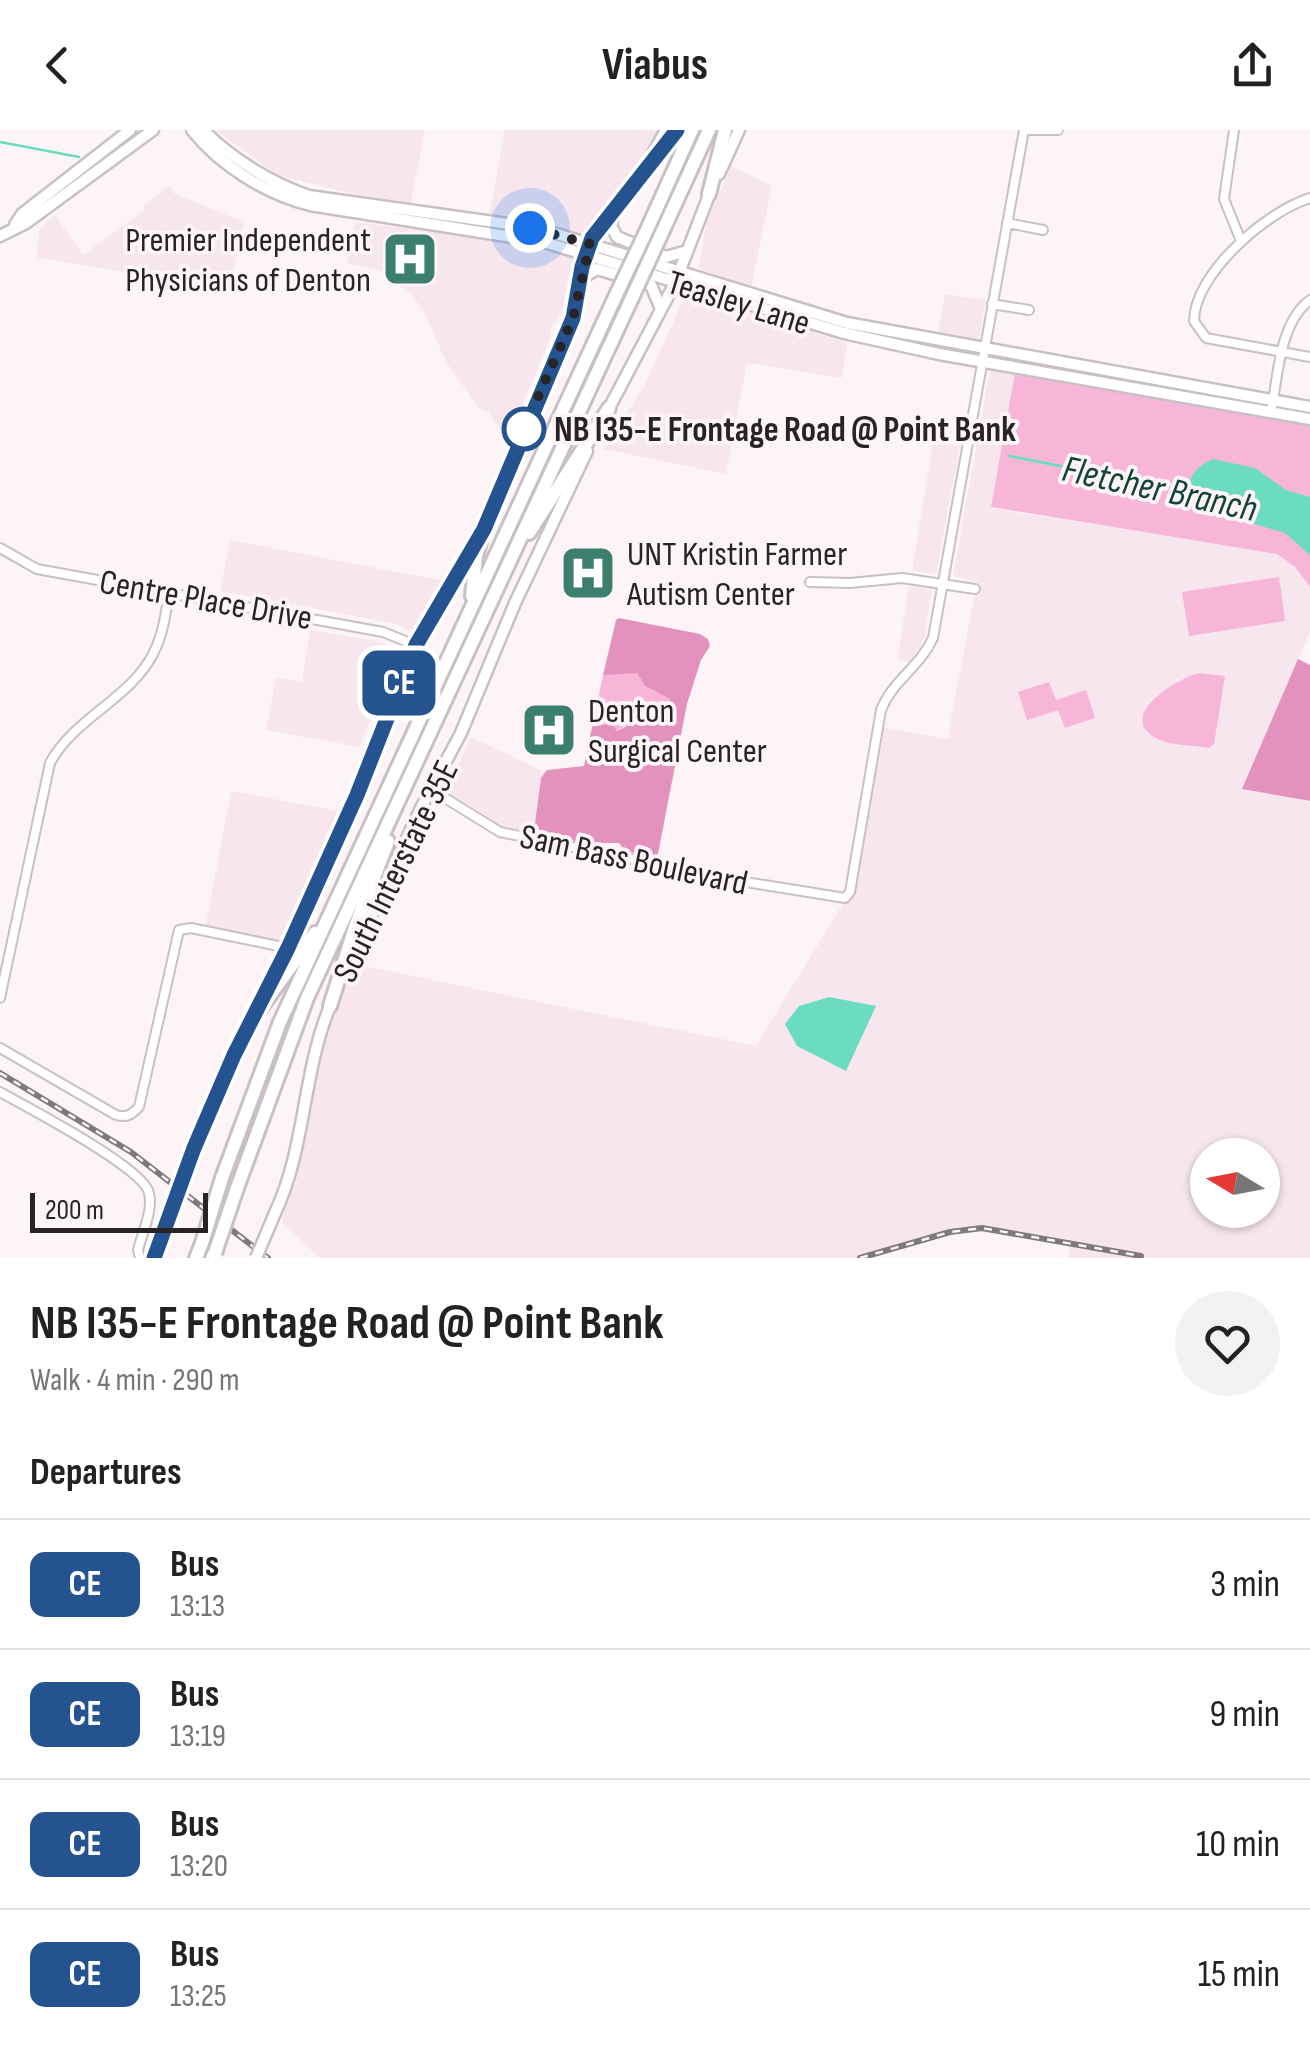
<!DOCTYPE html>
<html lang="en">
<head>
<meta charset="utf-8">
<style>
	:root { --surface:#fff; --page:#f2f2f2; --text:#222; --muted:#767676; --line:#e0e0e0 }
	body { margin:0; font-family:"Sofia Sans Condensed",sans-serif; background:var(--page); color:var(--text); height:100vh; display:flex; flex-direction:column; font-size:38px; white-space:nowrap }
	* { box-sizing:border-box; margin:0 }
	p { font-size:32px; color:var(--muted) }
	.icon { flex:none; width:55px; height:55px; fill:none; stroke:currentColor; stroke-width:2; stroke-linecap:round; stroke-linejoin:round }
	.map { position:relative; height:1128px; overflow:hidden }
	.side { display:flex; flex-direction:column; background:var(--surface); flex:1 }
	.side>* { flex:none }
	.badge { padding:0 20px; border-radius:15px; font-size:35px; line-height:65px }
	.needle { width:65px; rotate:280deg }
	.controls { position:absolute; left:1190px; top:1008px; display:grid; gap:20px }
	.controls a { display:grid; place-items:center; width:90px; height:90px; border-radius:50%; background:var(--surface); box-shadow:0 2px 8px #0004; font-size:50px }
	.scale { position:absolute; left:30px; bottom:25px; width:178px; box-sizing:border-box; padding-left:10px; border:5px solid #272426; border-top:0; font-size:28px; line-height:35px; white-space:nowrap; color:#272426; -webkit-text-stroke:8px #fdf4f8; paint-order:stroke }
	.you { position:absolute; width:50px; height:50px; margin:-25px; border:8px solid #fff; border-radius:50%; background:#1a73e8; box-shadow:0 0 0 15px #1a73e833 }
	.map>.badge { position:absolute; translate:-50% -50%; box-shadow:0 0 0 5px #fff }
	h2 { padding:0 30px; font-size:38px; line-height:90px }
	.round { display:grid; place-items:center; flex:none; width:105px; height:105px; border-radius:52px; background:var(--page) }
	.summary { display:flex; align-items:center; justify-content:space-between; height:170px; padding:0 30px }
	h1 { font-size:48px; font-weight:700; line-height:75px }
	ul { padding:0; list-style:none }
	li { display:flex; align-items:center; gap:30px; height:130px; padding:0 30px; border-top:2px solid var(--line) }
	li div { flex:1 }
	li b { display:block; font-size:38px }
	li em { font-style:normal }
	li .badge { min-width:110px; font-weight:700; text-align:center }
	header { display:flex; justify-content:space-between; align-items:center; height:130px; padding:0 30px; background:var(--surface); font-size:45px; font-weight:700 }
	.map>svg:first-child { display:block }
	.built { fill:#f7e6ee; fill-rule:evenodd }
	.green { fill:#f7b6d8 }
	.forest { fill:#e392bd }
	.water { fill:#6cdcc1 }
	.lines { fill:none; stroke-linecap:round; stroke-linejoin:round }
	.stream { stroke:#6cdcc1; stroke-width:2.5 }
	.minor-casing { stroke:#c8c0c4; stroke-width:12 }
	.major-casing { stroke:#c8c0c4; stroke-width:15 }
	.highway-casing { stroke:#c8c0c4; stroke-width:18 }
	.minor { stroke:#fff; stroke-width:8 }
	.major { stroke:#fff; stroke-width:10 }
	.highway { stroke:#fff; stroke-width:12 }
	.rail-casing { stroke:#7e797c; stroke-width:6 }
	.rail { stroke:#fdf4f8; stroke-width:2.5; stroke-dasharray:8; stroke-linecap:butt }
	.major-bridge-casing { stroke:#c8c0c4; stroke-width:15; stroke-linecap:butt }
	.highway-bridge-casing { stroke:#c8c0c4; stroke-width:18; stroke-linecap:butt }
	.major-bridge { stroke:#fff; stroke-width:10 }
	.highway-bridge { stroke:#fff; stroke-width:12 }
	.line-casing { stroke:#fff; stroke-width:22 }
	.line { stroke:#24538f; stroke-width:15 }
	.walk { stroke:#272426; stroke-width:10; stroke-dasharray:0 18 }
	.stop-dot { fill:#fff; stroke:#24538f; stroke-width:5 }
	.labels { text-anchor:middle; stroke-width:8; stroke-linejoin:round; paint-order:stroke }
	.poi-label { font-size:35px; fill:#272426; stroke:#fdf4f8; text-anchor:start }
	.street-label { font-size:35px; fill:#272426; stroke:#fdf4f8 }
	.stop-label { font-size:35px; font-weight:bold; fill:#272426; stroke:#fdf4f8; text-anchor:start }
	.water-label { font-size:38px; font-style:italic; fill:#114439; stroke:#fdf4f8 }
</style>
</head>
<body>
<header><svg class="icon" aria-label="back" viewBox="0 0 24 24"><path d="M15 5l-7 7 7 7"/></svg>Viabus<svg class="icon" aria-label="share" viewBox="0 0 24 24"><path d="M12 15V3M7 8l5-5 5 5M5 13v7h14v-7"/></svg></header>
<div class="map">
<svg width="1310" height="1128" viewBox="0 0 1310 1128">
	<rect width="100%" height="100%" fill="#fdf4f8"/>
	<path class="built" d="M215,0H425L411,73L350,63L279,46Z
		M505,0H663L649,29L599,93L583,106L489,87Z
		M731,36L772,56L751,159L699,138L706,94Z
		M170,55L175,64L244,92L229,161L36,127L40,97L55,85L83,125L146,79L143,76Z
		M356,92L520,113L573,128L569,166H565L562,184L551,197L549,212L507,309L489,283L478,277L446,232L425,183L413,167L379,140L347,133Z
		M945,164L986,170L979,209L973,214L937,207Z
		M700,167L847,213L842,248L747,233L726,344L603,319L645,255L682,172Z
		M990,240L1015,244L991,378L1278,424L1295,437L1310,457V501L1243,659L1310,672V1128H1069L1068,1113L963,1100L862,1128H320L282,1093L307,955L349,833L756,916L850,762L878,596L946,609L952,606L948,604L977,452L953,446ZM1208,1025H1262V1080H1208Z
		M933,311L960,316L936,444L912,440Z
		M230,410L339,431L445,451L412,503L397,494L220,461Z
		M909,456L932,460L925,506L911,532L897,530Z
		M310,500L375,511L398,519L359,617L266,600L276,547L302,552Z
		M471,607L551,645L542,705L502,696L446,661Z
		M231,661L338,681L278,813L205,799Z"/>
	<path class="green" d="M1016,237L1310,289V457L1295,437L1277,424L991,377Z
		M1279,447L1285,491L1189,506L1182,462Z
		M620,542L637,543L645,556L670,569L662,595L624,596L617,601L610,593L592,597L603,545Z
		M1198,543L1225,546L1214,614L1209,618C1192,615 1169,616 1154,607C1117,584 1178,549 1198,543Z
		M1049,552L1056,570L1086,560L1095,588L1065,598L1058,580L1027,590L1018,562Z"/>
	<path class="forest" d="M619,488L700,504L708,509L710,516L701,530L687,574L657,729L625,721L619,713H582L534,701L541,648L547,640L584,636L592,597L611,593L617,601L643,588L662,595L670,569L645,556L637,543L603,545L616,490Z
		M1298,529L1310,535V671L1242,659Z"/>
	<path class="water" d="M1213,329L1255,338L1286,360L1310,367V425L1285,403L1191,375C1183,354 1193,337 1213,329Z
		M829,867L876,876L846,941L797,916L785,894L799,876Z"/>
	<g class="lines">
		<path class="stream" d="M0,12L79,27
			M1009,326L1189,361"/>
		<g class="minor-casing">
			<path id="minor" d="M1029,0H1058
				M1234,0L1224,69L1241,111
				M1310,68C1267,81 1194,144 1194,191L1206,208L1310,227
				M1007,93L1043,100
				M992,174L1029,180
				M1271,282C1278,247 1279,193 1310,170
				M0,418L37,439L383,502L415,515
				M810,452L850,453L902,448L975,459
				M432,660L500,702L727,749L845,768L850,762L881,580C892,551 920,537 933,508L1024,0
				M0,868L50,633C74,588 130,569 153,524C163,505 166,483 169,462
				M0,918L116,985C127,988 131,985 139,977L179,800L191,798L288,818
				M0,962C29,978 136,1034 148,1060C155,1077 142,1103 138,1120L140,1128"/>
		</g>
		<g class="major-casing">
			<path id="major" d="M192,0C221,36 266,64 310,75L544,112L844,203L939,224L1310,289
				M203,0C232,29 271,53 309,66L537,98L847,193L1310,277
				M719,44L739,0
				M614,83L611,96L617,107L666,127L687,121
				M15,95L22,84L130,0
				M0,106L26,93L153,0
				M582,148L597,139L651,155L661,179
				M606,284L675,153L711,60
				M348,836L421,678L461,603L515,473L587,321
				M194,1019L234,925L288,818L357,665L415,515L484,399L573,188L582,137L592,108L638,51L666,0
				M275,1083C307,1015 302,938 333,869
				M154,1128L166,1091"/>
		</g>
		<g class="highway-casing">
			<path id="highway" d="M651,30L677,0
				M709,64L725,0
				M645,104L692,0
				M660,107L709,0
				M529,403L609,278
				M472,466L476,426L484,399
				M330,876L355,797L388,711
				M250,893L315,803
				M222,1048L280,892L616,165
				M237,1058L307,868L631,170
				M196,1128L202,1113"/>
		</g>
		<use href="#minor" class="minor"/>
		<use href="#major" class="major"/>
		<use href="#highway" class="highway"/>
		<g class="rail-casing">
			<path id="rail" d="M0,943L131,1022L268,1128
				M860,1128L950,1102L982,1098L1141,1126"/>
		</g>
		<use href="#rail" class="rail"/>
		<g class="major-bridge-casing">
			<path id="major-bridge" d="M166,1091L194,1019
				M256,1128L275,1083"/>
		</g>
		<g class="highway-bridge-casing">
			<path id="highway-bridge" d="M616,165L645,104
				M631,170L660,107
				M202,1113L222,1048
				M215,1123L237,1058"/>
		</g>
		<use href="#major-bridge" class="major-bridge"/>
		<use href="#highway-bridge" class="highway-bridge"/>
	</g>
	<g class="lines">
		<g class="line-casing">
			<path id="line" d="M154,1128L194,1018L234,925L288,818L357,665L416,515L484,399L573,188L582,137L592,108L677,0"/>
		</g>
		<use href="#line" class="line"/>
		<path class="walk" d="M524,299L573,188L590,114L530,98"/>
	</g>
	<defs>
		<g id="hospital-square" transform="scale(2.875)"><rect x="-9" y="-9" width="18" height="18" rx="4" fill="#3d7f6e" stroke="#fdf4f8"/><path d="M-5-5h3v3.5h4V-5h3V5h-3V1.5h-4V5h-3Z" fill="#fff"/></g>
	</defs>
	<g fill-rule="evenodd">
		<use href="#hospital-square" x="410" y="129"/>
		<use href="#hospital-square" x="588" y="443"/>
		<use href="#hospital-square" x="549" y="600"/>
	</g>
	<circle class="stop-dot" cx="524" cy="299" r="20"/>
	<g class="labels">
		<g class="poi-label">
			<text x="371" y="121" text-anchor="end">Premier Independent<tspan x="371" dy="40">Physicians of Denton</tspan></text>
			<text x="627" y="435">UNT Kristin Farmer<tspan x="627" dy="40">Autism Center</tspan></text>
			<text x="588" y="592">Denton<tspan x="588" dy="40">Surgical Center</tspan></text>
		</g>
		<g class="street-label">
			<text transform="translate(739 172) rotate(17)" y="12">Teasley Lane</text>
			<text transform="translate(206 469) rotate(10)" y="12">Centre Place Drive</text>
			<text transform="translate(634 729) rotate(12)" y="12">Sam Bass Boulevard</text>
			<text transform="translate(395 741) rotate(-64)" y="12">South Interstate 35E</text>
		</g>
		<g class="stop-label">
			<text x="554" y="311">NB I35-E Frontage Road @ Point Bank</text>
		</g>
		<g class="water-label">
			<text transform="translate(1160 358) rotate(12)" y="13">Fletcher Branch</text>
		</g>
	</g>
</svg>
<div class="controls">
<a><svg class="needle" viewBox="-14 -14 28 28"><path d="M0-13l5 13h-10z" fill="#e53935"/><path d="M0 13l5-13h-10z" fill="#767676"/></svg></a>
</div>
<div class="scale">200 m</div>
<div class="you" style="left:530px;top:98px"></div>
<b class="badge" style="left:399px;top:553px;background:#24538f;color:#fff">CE</b>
</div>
<section class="side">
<div class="summary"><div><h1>NB I35-E Frontage Road @ Point Bank</h1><p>Walk · 4 min · 290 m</p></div><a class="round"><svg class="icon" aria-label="heart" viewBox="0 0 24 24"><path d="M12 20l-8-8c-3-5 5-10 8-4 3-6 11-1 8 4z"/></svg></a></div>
<h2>Departures</h2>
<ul>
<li><span class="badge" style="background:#24538f;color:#fff">CE</span><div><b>Bus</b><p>13:13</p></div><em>3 min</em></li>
<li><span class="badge" style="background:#24538f;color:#fff">CE</span><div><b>Bus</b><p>13:19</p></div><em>9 min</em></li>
<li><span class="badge" style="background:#24538f;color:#fff">CE</span><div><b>Bus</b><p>13:20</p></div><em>10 min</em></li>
<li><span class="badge" style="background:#24538f;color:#fff">CE</span><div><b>Bus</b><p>13:25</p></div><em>15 min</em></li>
</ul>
</section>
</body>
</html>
